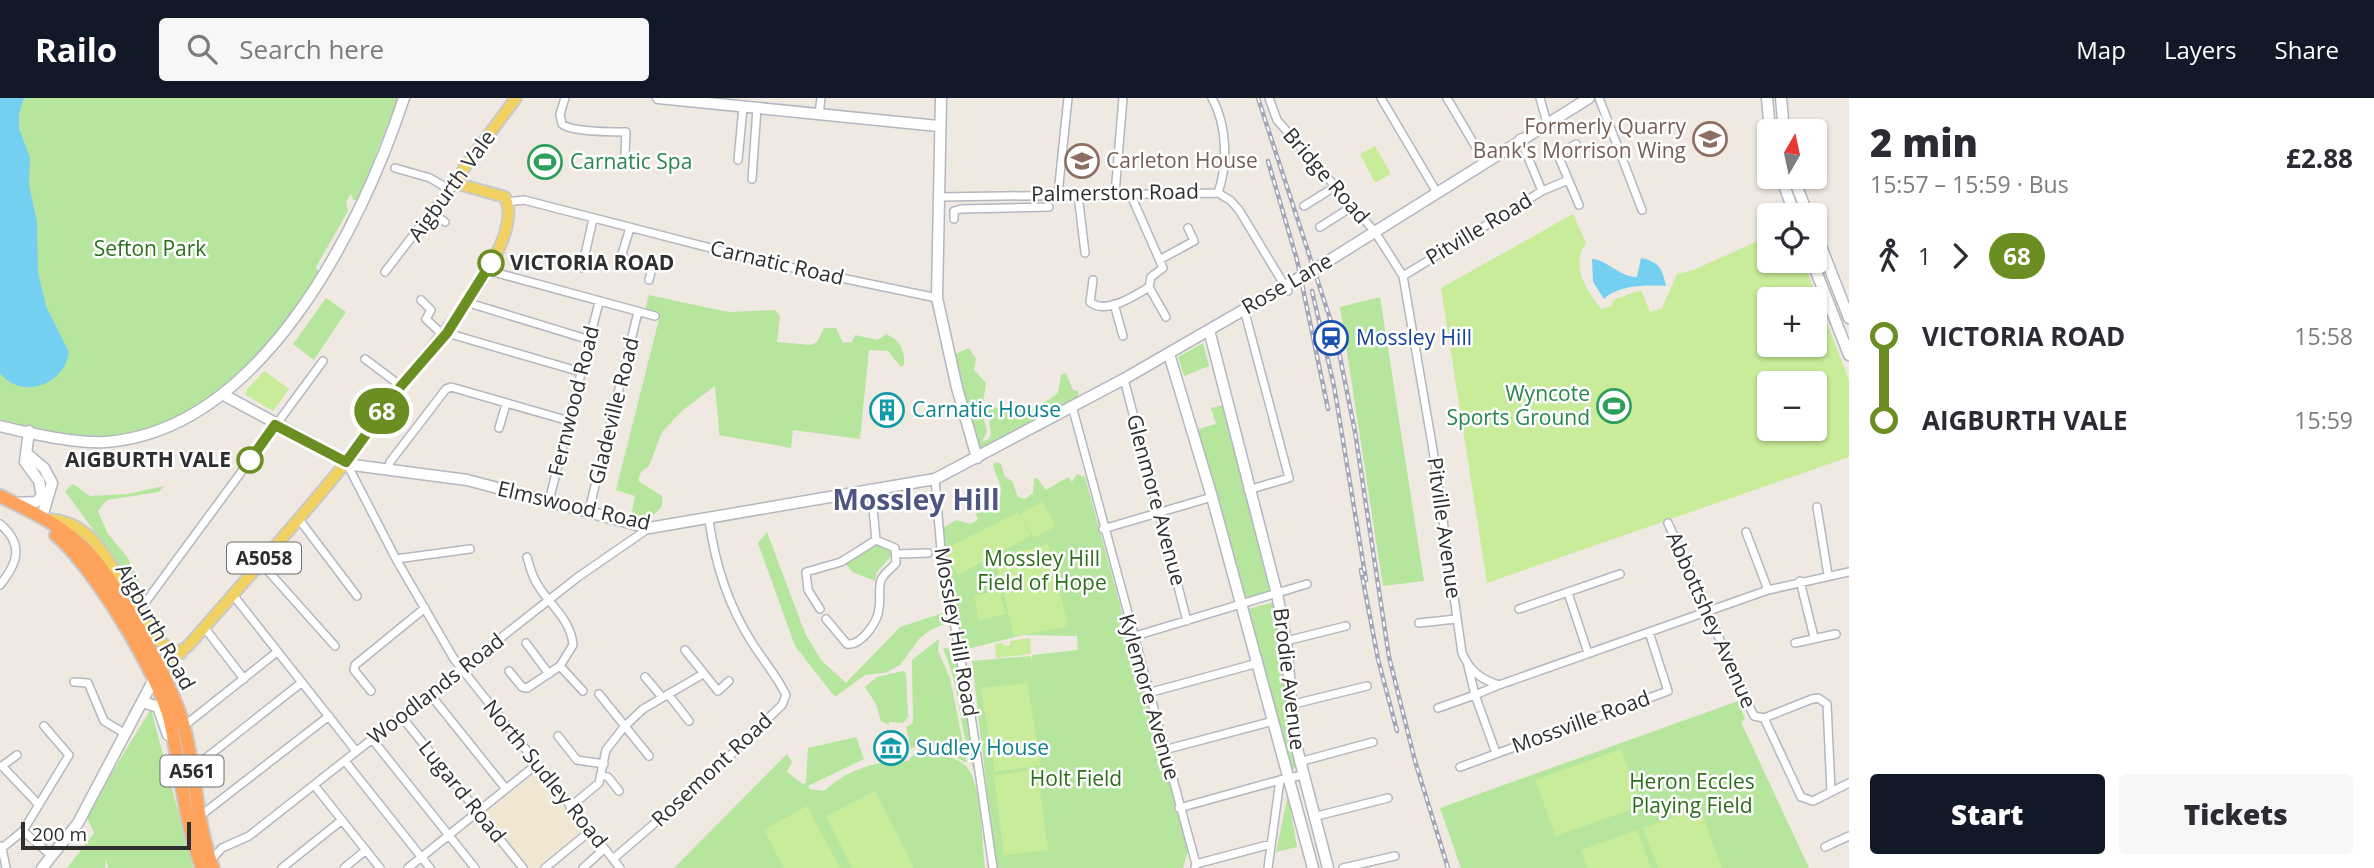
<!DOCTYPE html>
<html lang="en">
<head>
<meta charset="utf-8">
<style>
	:root { --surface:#fff; --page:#f7f7f7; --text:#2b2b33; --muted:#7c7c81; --accent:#111827 }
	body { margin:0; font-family:"Open Sans",sans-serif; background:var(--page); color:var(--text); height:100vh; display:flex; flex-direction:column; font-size:26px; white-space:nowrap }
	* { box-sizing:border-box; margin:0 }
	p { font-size:23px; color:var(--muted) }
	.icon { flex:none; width:38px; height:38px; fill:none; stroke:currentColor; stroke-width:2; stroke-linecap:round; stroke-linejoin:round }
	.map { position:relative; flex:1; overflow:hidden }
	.side { display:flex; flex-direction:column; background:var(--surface); width:525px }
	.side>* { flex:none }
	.badge { padding:0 14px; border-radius:23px; font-size:24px; line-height:46px }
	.needle { width:46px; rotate:9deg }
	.tools { position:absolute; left:1757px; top:21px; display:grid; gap:14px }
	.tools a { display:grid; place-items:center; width:70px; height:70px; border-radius:7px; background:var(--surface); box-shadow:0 2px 5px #0004; font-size:35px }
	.scale { position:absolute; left:21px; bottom:18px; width:170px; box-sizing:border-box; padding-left:7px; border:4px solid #2e2e2e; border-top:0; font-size:19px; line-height:24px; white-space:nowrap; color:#2e2e2e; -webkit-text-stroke:5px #fff; paint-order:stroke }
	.map>.badge { position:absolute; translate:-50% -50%; box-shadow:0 0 0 4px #fff }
	.legs { display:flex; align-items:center; gap:10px; height:77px; padding:0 21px; font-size:23px }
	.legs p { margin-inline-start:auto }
	.summary { display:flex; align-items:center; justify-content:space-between; height:119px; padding:0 21px }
	h1 { font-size:38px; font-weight:800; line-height:52px }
	.action { display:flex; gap:14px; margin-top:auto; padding:14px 21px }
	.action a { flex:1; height:80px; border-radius:7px; background:var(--accent); color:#fff; font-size:28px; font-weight:800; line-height:80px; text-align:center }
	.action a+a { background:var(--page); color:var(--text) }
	ul { padding:0 21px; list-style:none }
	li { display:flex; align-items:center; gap:24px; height:84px; font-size:26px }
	li i { display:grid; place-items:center; width:10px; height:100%; margin:0 9px; background:currentColor }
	li i::after { content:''; width:18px; height:18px; margin:-9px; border:5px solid; border-radius:50%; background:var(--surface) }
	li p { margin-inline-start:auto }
	li:first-child i { background:linear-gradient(#0000 50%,currentColor 0) }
	li:last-child i { background:linear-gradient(currentColor 50%,#0000 0) }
	header { display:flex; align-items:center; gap:42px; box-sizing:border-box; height:98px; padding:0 35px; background:var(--accent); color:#fff }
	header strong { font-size:33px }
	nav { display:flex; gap:38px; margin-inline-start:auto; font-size:24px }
	.search { width:490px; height:63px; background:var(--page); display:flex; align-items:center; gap:18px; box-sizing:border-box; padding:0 24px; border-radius:7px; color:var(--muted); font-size:26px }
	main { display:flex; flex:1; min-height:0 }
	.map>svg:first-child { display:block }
	.education { fill:#f0e6d1 }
	.green { fill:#b6e59e }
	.pitch { fill:#c9ec9a; fill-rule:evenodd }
	.water { fill:#75cff0 }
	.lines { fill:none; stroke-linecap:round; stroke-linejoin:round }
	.street-casing { stroke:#b4b7c1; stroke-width:10 }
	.secondary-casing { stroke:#b4b7c1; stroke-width:13 }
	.primary-casing { stroke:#c9c9c9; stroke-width:14 }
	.highway-casing { stroke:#c9c9c9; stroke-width:16 }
	.street { stroke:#fff; stroke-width:7 }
	.secondary { stroke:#fff; stroke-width:10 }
	.primary { stroke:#f2d163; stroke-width:10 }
	.highway { stroke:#ffa35c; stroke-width:12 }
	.rail-casing { stroke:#a3a6b8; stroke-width:4.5 }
	.rail { stroke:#fff; stroke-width:2; stroke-dasharray:5; stroke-linecap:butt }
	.secondary-bridge-casing { stroke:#b4b7c1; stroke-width:13; stroke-linecap:butt }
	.secondary-bridge { stroke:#fff; stroke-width:10 }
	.line-1-casing { stroke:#fff; stroke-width:16 }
	.line-1 { stroke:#6b8e23; stroke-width:10 }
	.stop-1-dot { fill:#fff; stroke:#6b8e23; stroke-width:3.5 }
	.labels { text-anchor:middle; stroke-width:5; stroke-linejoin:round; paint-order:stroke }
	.shield { fill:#fff; stroke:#6d6d6d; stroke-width:2 }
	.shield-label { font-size:19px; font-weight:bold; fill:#2e2e2e }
	.education-label { font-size:21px; fill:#785e54; stroke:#fff; text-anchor:end }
	.leisure-label { font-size:21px; fill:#27864d; stroke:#fff; text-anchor:start }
	.street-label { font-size:21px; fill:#2e2e2e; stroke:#fff }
	.park-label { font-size:21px; fill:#2c6e1b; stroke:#fff }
	.stop-label { font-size:21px; font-weight:bold; fill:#2e2e2e; stroke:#fff; text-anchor:start }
	.transit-label { font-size:21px; fill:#164399; stroke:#fff; text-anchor:start }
	.culture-label { font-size:21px; fill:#0d838f; stroke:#fff; text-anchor:start }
	.district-label { font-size:28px; font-weight:bold; fill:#4d5680; stroke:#fff }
</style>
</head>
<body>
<header>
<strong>Railo</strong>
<div class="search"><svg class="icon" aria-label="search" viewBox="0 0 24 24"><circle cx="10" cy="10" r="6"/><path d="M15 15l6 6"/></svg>Search here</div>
<nav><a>Map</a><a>Layers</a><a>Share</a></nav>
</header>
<main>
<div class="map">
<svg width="1849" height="770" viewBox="0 0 1849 770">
	<rect width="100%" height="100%" fill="#efe9e1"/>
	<path class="education" d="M536,674L584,733L536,770H528L485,715Z"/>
	<path class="green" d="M0,0H398L358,102H353L351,95L346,104L348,113L316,169L319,175C280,239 211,324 132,337C91,343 40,332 0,321Z
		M649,197L728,214L775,212L780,218L777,244L811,247L817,244L824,230H836L843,245L852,244L855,237L878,242L886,236C900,242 905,252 904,267L901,269L888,253L869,252L860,341L793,332L791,350L719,337C719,319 716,305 715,288L683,312L662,334L649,368L641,374L638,383L662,398V408L648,423L632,414L635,398L616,392L660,217L645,212Z
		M1380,199L1424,483L1383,488L1340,209Z
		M326,200L346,214L314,262L293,246Z
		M1203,245L1209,268L1184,278L1178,259Z
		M969,250L976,261L974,272L986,285L982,312L987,334L982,344L989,341L991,336L987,305C1007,319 1040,311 1058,295L1061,277L1066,275L1073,292L1079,293L1074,314L978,356L953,257Z
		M1224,307L1272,494L1245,502L1220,405L1195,332L1216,326L1211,310Z
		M996,364L1001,366L1005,379L1012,383L1018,399L1025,401L1033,395L1034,381L1037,380L1046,392L1068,379L1072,384L1077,376L1085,379L1188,754L1183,770H996L972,563L1031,558L1032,564V557L1078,552L1077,538L1023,537L963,552L943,452V430L956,422L970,426L978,422L974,410L988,409L1000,402L1001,390L993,367Z
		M73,386L90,398L127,396L164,388L159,394L107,402L98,413L108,436L128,460L139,483L137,487H133L65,393Z
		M767,434L805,535L821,562L846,585L900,529L946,514L949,524L930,532L919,541L900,567L885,575L865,577L835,599L795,548L758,445Z
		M876,445L891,451L892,457L877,474L875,483L852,474L845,465Z
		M1274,504L1283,556L1286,622L1296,668L1292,673L1248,511Z
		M939,541L938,553L950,580L967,665L940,651L921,645L911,651L906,629L913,625L912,562Z
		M955,548L977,681C959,639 962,592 943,551Z
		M903,573L906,575L908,619L903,625L889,624V627L881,623L876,606L865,589L877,579Z
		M1738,603L1745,621L1741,624L1809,770H1461L1440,710Z
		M151,611L193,770H108L106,760L105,770H67L94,735L86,717Z
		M856,639L864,661L808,688L810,691L824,693C847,672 876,662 908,663L921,649C935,654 955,658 966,668C982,683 982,748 985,770H674L787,656L792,664L787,674L803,686L806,685L808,650Z
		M1288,696L1297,749L1276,754Z"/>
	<path class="pitch" d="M1375,48L1391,76L1375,85L1360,56Z
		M1573,116L1586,145C1570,168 1586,191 1601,211L1612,208L1613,202L1641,192L1650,214L1662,210L1677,176L1691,173L1769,138V163H1803L1849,282V359L1487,485L1441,190ZM1769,201H1815V247H1769ZM1769,285H1815V331H1769Z
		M265,273L289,291L273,313L246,297L247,291Z
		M1042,403L1056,428L1034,440L1020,416Z
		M1018,414L1031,438L958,477L943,452Z
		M1048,446L1068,528L1014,539L995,460Z
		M999,492L1006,516L979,522L974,498Z
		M1030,540L1031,556L996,560L995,546L1003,545L1004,548L1010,547V543Z
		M1027,585L1041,667L995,674L981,590Z
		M1621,651L1641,708L1556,738L1535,682Z
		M1037,670L1048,752L1004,757L994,678Z
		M875,693L914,770H852L826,718Z
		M807,708L840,770H784L764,732Z
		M1700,710L1722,770H1658L1643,730Z
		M1637,732L1651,770H1587L1581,752Z"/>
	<path class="water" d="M0,0H24L19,16V30L30,60L29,87L37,124L38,175L46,208L69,254C65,286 22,303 0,275Z
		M1641,160C1659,164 1662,170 1666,188C1648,187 1618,187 1604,201L1593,184L1592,161C1608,162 1619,179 1637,179Z"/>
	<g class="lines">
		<g class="street-casing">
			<path id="street" d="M565,0L560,16L562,26C571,34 611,34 626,34L625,55
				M1212,0C1227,27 1228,66 1218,95
				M1269,0L1277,22L1375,134L1403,178L1433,352L1462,555C1470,573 1480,581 1499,587L1768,492L1849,474
				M1381,0L1436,93
				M1447,0L1484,63
				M1540,0L1547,25
				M1599,0L1642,112
				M819,16L821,0
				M1576,46L1558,57L1579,107
				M738,62L743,9
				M395,70L430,80L447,90L452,87
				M752,81L757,10
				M1542,93L1568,82
				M1058,96L1068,0
				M1078,96L1085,155
				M1115,96L1123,0
				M938,99L1218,95L1230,102L1239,112L1288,193
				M507,104L524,102L765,164L937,200
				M1304,108L1336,88
				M431,114L445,124
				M954,121V113L961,111L1049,109
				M1320,129L1353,108
				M630,130L622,156L627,163L652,170
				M1161,161L1194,143L1188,130
				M582,170L593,121
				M486,172L655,218
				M385,174L444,97L459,83
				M1403,178L1542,93L1520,40
				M649,182L652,170L658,168
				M1093,182L1090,204C1105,217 1135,198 1149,189L1151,179L1163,170L1130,95
				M1149,189L1166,219
				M421,202L431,212L426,221L444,238
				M469,205L590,242
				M1114,206L1123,238
				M1244,211L1289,380L1248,392
				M447,235L581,274
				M365,261L401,288
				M1124,281L1187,523
				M1072,308L1196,766
				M499,330L506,306
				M346,364L396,461L454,561L620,770
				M388,371L390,364L446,291L451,289L569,323
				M935,381L941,452L972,624L993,770
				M871,390L876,442
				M549,403L599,204
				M1817,409L1828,477
				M589,412L638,214
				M298,420L357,498
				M1668,425L1751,612L1754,618L1764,620L1801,699L1813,703L1849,685
				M0,426C24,446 18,465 0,487
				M1103,431L1212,399
				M1746,434L1768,492
				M897,456L928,455
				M396,461L470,451
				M260,464L335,548
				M1800,483L1814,539
				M1568,495L1588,555
				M233,497L356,653
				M820,511L808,492L806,474L841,464L876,442L895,450L896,465C891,471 884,475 881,482C878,492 881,501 879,510C878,524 861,548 847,546L826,521
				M1519,511L1620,476
				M139,513L323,263
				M1419,525L1456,521
				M204,529L244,581
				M1132,539L1307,486
				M1286,543L1346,528
				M526,545L549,576
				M1795,545L1836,536
				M685,552L718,593L729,583
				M560,568L583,593
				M1468,568L1475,597L1499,587
				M509,573L522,589L527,590L560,568L573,547C570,517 545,505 534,480C531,474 529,466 527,459
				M645,579L662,599
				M74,584L88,585L104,623L124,635
				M371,593L354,572L355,567L425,510
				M429,595L506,691
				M1148,595L1258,565
				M599,596L649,658
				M668,596L689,623
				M1290,607L1367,588
				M1438,610L1475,597L1496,655
				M401,618L523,770
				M1764,620L1812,601L1818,600L1827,606L1831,693
				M184,628L277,554
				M558,638L577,662L604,666
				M372,641L475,770
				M1164,652L1273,623
				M17,657L2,668L39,707
				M345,663L430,770
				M1299,664L1373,644
				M1460,669L1668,593L1649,534
				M192,671L301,585
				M601,677L608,679L619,693
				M314,687L380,770
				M570,709L599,685L606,652L624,629L643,611L703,576
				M1179,710L1280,682
				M200,718L329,618
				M1313,719L1388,700
				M23,733L52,758
				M0,748L2,750L23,733L69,657L44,628
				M1825,749L1849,738
				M2,750L6,770
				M613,761L705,682L782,607L786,597C777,578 762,561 751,543C727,505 715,466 709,422
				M211,762L222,750L249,738L578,479L649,430
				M1195,769L1196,766L1271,746
				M282,770L342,722
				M344,770L366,752
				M408,770L537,666
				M545,770L589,734
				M583,770L604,751
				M1268,770L1280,682L1303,677
				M1343,770L1395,758"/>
		</g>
		<g class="secondary-casing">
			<path id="secondary" d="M658,0L938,28
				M941,0L937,200L957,290L977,360
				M1767,0L1770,33
				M1781,0L1784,33
				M1781,79L1795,117
				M1793,79L1808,117
				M1815,133L1849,220
				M1812,163L1849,257
				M1325,165L1589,0
				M1209,232L1277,496L1286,543L1294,639L1328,770
				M1169,256L1212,399L1313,770
				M222,296L353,367L467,382L649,430L935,381L1124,281L1292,184
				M0,328C27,335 78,346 105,344C261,333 361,130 404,0
				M26,355L44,370L52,385L42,419
				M15,405L36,404L42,398L39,383L25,364L29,333
				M146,605L158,609L168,637
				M42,770L78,725L154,581"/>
		</g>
		<g class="primary-casing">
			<path id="primary" d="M46,421C90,422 106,459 126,492C136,509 148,525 159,542L171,552L181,555
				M157,576L171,560L188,548C237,492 287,436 334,379C358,351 377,318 400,289C427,254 528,145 505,99L462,87L459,83L464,70L516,0"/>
		</g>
		<g class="highway-casing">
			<path id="highway" d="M0,398C28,412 59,426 82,448C114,477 172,586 184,629C196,675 196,725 213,770
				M56,437C93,468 159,576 170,623C181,672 184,723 202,770"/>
		</g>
		<use href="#street" class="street"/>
		<use href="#secondary" class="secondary"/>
		<use href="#primary" class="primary"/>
		<use href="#highway" class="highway"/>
		<g class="rail-casing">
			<path id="rail" d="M1258,0L1336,239L1355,334L1389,559L1415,663L1448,770
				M1268,63L1297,162L1328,311
				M1312,193L1334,288L1366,482
				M1361,472L1378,561L1397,633"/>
		</g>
		<use href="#rail" class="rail"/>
		<g class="secondary-bridge-casing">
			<path id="secondary-bridge" d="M1292,184L1325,165"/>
		</g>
		<use href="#secondary-bridge" class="secondary-bridge"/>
	</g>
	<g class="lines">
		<g class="line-1-casing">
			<path id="line-1" d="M250,362L275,327L346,364L401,288L447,235L491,165"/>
		</g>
		<use href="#line-1" class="line-1"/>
	</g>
	<defs>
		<g id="school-ring" transform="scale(1.75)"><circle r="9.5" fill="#fff" stroke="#8d6e63" stroke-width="1.5"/><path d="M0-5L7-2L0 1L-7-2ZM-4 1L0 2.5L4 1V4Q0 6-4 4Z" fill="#8d6e63"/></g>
		<g id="stadium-ring" transform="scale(1.75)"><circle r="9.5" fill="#fff" stroke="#2e9e5b" stroke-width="1.5"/><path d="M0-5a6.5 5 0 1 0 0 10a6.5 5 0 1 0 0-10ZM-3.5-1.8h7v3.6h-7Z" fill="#2e9e5b"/></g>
		<g id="station-ring" transform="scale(1.75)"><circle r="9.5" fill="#fff" stroke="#1a4fb4" stroke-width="1.5"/><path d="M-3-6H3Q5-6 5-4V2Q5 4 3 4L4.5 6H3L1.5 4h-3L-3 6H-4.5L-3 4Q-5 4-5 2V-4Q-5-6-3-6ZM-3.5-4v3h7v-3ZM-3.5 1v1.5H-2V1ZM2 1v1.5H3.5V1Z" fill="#1a4fb4"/></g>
		<g id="building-ring" transform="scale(1.75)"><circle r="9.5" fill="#fff" stroke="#0f9aa8" stroke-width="1.5"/><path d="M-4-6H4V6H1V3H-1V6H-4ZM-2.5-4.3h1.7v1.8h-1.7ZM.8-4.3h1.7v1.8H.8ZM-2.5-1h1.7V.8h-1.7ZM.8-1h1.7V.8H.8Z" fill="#0f9aa8"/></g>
		<g id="museum-ring" transform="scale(1.75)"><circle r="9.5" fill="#fff" stroke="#0f9aa8" stroke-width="1.5"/><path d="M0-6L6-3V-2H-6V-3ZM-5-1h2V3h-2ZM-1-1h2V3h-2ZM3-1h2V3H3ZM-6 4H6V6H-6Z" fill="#0f9aa8"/></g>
	</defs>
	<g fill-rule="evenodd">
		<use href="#school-ring" x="1710" y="41"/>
		<use href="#school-ring" x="1082" y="63"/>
		<use href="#stadium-ring" x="545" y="64"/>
		<use href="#station-ring" x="1331" y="240"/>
		<use href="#stadium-ring" x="1614" y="308"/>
		<use href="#building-ring" x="887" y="312"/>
		<use href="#museum-ring" x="891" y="650"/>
	</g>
	<g class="stop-1-dot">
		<circle cx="491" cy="165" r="12"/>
		<circle cx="250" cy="362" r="12"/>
	</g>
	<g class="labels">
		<g class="shield">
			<rect x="227" y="444.5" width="74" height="31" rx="5"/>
			<rect x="160.5" y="657.5" width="63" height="31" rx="5"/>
		</g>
		<g class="shield-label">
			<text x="264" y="467">A5058</text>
			<text x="192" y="680">A561</text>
		</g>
		<g class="education-label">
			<text x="1686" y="36">Formerly Quarry<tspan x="1686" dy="24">Bank's Morrison Wing</tspan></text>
			<text x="1106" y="70" text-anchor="start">Carleton House</text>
		</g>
		<g class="leisure-label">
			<text x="570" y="71">Carnatic Spa</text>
			<text x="1590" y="303" text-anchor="end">Wyncote<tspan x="1590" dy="24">Sports Ground</tspan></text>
		</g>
		<g class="street-label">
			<text transform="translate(1326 78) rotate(49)" y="7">Bridge Road</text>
			<text transform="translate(452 88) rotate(-54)" y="7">Aigburth Vale</text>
			<text transform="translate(1115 95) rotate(-1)" y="7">Palmerston Road</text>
			<text transform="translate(1479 131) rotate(-31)" y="7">Pitville Road</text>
			<text transform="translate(777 165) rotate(13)" y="7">Carnatic Road</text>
			<text transform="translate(1287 186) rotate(-30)" y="7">Rose Lane</text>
			<text transform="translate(574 303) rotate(-76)" y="7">Fernwood Road</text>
			<text transform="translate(614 313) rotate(-76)" y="7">Gladeville Road</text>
			<text transform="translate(1156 402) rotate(75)" y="7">Glenmore Avenue</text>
			<text transform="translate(574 408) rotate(13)" y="7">Elmswood Road</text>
			<text transform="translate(1444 430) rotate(82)" y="7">Pitville Avenue</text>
			<text transform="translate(1711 522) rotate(66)" y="7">Abbottshey Avenue</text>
			<text transform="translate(155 529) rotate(61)" y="7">Aigburth Road</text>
			<text transform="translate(956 534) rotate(80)" y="7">Mossley Hill Road</text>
			<text transform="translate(1289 581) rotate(83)" y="7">Brodie Avenue</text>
			<text transform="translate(436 591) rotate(-38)" y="7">Woodlands Road</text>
			<text transform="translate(1149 599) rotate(74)" y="7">Kylemore Avenue</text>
			<text transform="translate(1581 624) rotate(-20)" y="7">Mossville Road</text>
			<text transform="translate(712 672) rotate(-43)" y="7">Rosemont Road</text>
			<text transform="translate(545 676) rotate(51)" y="7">North Sudley Road</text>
			<text transform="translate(462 694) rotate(51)" y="7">Lugard Road</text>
		</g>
		<g class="park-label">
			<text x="150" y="158">Sefton Park</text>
			<text x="1042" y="468">Mossley Hill<tspan x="1042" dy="24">Field of Hope</tspan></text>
			<text x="1076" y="688">Holt Field</text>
			<text x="1692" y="691">Heron Eccles<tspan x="1692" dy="24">Playing Field</tspan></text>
		</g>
		<g class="stop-label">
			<text x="510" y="172">VICTORIA ROAD</text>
			<text x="231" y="369" text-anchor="end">AIGBURTH VALE</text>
		</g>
		<g class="transit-label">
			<text x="1356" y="247">Mossley Hill</text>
		</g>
		<g class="culture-label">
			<text x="912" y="319">Carnatic House</text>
			<text x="916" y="657">Sudley House</text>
		</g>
		<g class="district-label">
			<text x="916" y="412">Mossley Hill</text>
		</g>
	</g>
</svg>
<div class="tools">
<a><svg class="needle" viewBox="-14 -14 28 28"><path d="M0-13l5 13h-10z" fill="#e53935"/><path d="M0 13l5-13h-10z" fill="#7c7c81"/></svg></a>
<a><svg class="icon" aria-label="locate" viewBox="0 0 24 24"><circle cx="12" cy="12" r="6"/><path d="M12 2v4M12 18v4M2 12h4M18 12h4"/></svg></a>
<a>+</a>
<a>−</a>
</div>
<div class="scale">200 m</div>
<b class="badge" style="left:382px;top:313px;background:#6b8e23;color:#fff">68</b>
</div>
<section class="side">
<div class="summary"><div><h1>2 min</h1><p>15:57 – 15:59 · Bus</p></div><b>£2.88</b></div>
<div class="legs"><svg class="icon" aria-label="walk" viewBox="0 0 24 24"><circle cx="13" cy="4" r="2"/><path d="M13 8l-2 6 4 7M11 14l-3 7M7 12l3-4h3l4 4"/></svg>1<svg class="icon" aria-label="forward" viewBox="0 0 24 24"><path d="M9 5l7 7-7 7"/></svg><b class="badge" style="background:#6b8e23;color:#fff">68</b></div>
<ul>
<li><i style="color:#6b8e23"></i><b>VICTORIA ROAD</b><p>15:58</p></li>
<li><i style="color:#6b8e23"></i><b>AIGBURTH VALE</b><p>15:59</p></li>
</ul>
<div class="action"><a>Start</a><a>Tickets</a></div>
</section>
</main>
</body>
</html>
